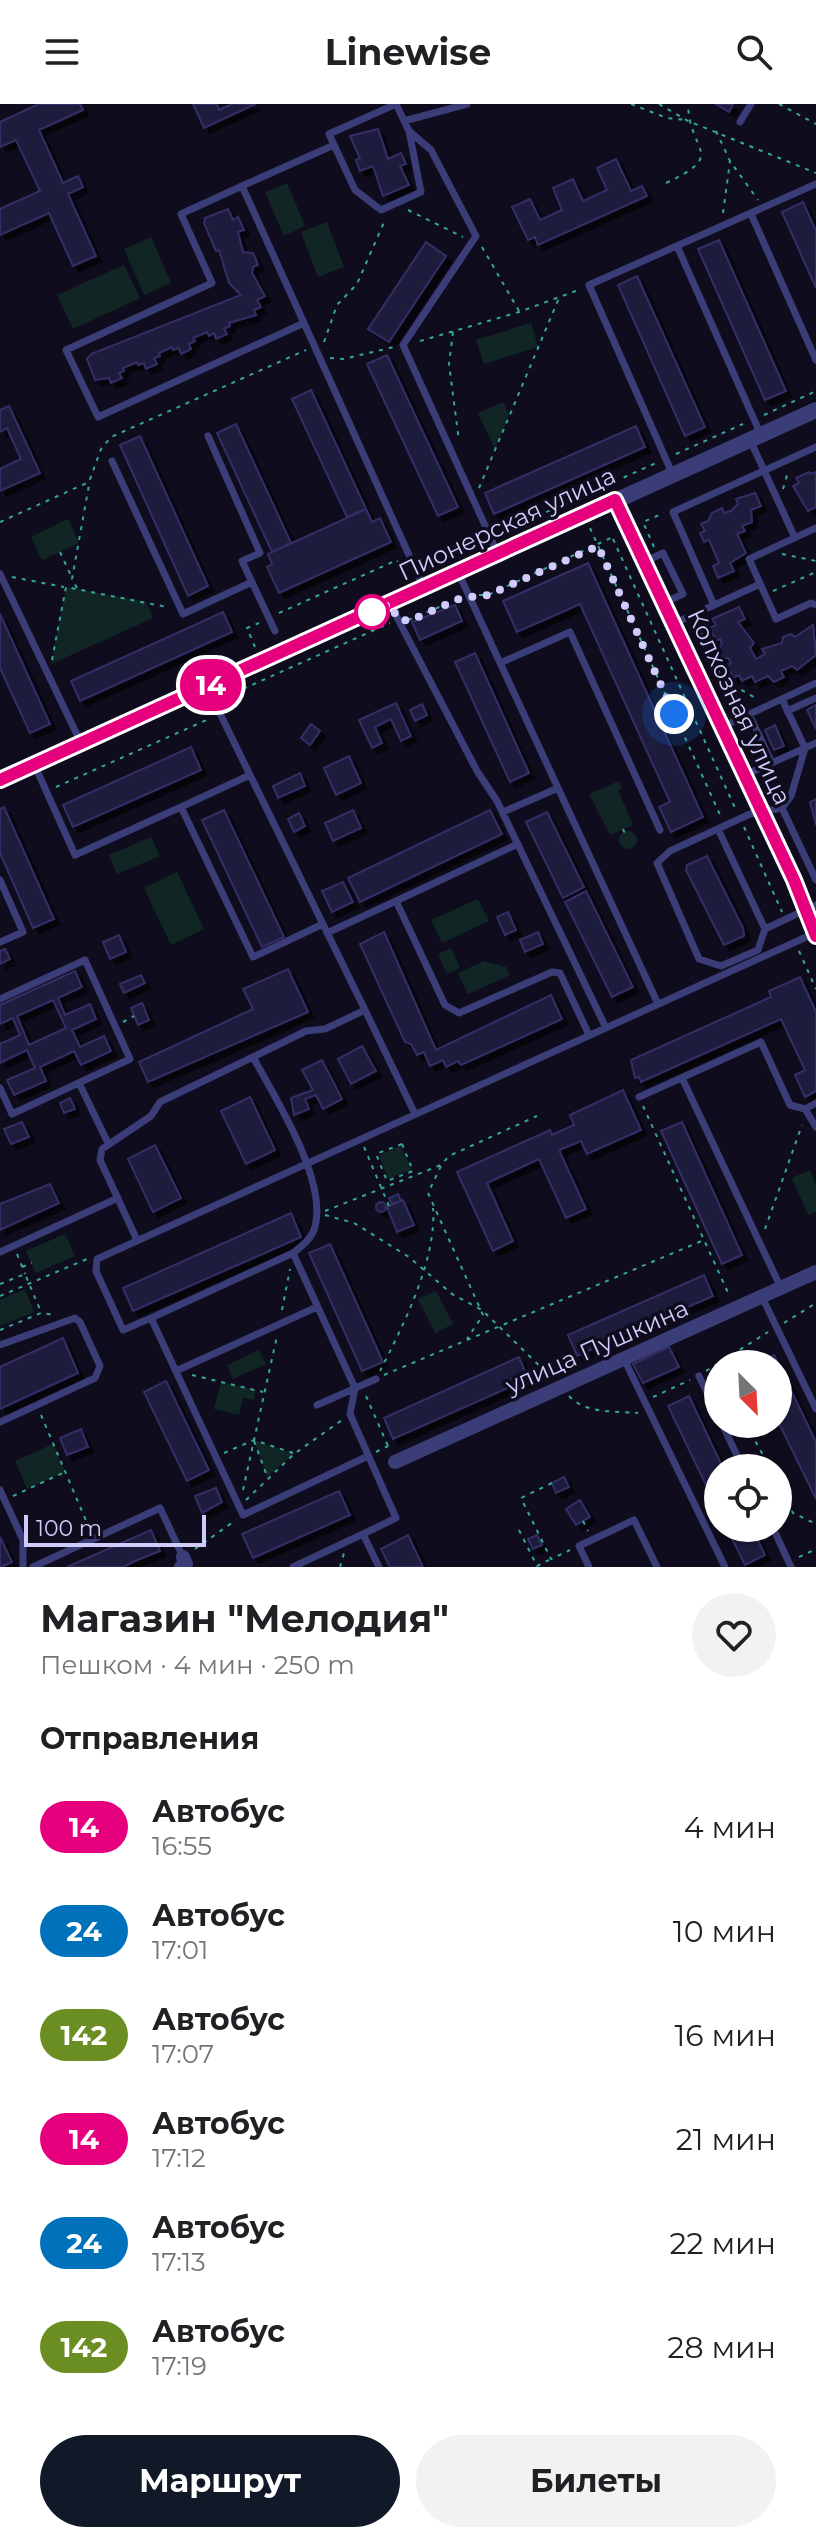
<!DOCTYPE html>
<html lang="ru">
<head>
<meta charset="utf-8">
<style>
	:root { --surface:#fff; --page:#f2f2f2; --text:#202124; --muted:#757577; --accent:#111827 }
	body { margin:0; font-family:Montserrat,sans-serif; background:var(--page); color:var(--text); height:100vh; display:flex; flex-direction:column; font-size:30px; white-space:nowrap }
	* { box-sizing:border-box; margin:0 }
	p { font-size:26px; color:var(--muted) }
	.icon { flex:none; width:44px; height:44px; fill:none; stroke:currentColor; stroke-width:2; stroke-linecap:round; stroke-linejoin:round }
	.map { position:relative; height:1463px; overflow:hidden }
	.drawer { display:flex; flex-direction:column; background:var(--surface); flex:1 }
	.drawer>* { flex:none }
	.badge { padding:0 16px; border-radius:26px; font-size:28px; line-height:52px }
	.needle { width:52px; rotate:156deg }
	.controls { position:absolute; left:704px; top:1246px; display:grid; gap:16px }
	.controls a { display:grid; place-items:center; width:88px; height:88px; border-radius:50%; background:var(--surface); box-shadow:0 2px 6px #0004; font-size:40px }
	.scale { position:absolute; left:24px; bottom:20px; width:182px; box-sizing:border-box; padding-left:8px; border:4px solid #cfccfb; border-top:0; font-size:22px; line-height:28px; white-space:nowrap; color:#cfccfb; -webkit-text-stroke:6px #0f0d1d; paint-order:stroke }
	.you { position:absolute; width:40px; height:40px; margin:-20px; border:6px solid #fff; border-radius:50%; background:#1a73e8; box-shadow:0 0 0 12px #1a73e833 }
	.map>.badge { position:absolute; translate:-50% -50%; box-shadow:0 0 0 4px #fff }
	h2 { padding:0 40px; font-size:30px; line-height:72px }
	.round { display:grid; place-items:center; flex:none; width:84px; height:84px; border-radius:42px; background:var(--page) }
	.overview { display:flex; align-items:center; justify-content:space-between; height:136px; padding:0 40px }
	h1 { font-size:38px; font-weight:700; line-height:60px }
	.action { display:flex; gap:16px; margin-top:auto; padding:16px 40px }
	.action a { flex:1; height:92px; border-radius:48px; background:var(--accent); color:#fff; font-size:32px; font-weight:700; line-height:92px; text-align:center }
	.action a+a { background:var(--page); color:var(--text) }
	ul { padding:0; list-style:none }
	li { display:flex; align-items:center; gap:24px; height:104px; padding:0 40px }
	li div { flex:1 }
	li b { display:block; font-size:30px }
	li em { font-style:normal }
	li .badge { min-width:88px; font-weight:700; text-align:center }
	header { display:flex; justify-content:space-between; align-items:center; height:104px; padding:0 40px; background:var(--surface); font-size:36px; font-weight:700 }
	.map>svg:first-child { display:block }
	.green { fill:#112624 }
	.building { fill:#1f1b3c; stroke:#362e66; stroke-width:2; fill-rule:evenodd; filter:url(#shadow) }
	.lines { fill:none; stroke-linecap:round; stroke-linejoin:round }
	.path { stroke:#36a698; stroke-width:2; stroke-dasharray:4 6; stroke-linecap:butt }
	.service { stroke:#3b3d78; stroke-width:7 }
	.minor { stroke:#3b3d78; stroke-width:14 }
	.tertiary { stroke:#3b3d78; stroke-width:16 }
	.line-casing { stroke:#fff; stroke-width:18 }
	.line { stroke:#e6007e; stroke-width:12 }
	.walk { stroke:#cfccfb; stroke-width:8; stroke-dasharray:0 14.4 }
	.stop-dot { fill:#fff; stroke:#e6007e; stroke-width:4 }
	.labels { text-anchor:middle; stroke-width:7; stroke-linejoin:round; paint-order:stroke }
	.street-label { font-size:24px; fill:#cfccfb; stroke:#0f0d1d }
</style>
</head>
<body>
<header><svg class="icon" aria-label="menu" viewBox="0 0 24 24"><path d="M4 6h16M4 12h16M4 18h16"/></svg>Linewise<svg class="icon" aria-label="search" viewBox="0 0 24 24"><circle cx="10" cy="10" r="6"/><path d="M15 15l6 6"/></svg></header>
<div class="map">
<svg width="816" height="1463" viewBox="0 0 816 1463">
	<defs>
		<filter id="shadow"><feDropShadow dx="5.5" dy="5.5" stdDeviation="0" flood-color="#0009"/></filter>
	</defs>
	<rect width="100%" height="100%" fill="#0f0d1d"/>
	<path class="green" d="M287,79L305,122L284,132L265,88Z
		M327,118L344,163L318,173L301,128Z
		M151,133L171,179L144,191L124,145Z
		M124,161L140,194L73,225L57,191Z
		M531,219L538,243L484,260L476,236Z
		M503,298L509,311L495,345L478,309Z
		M68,415L79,439L42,456L31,433Z
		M66,483L146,498L153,514L51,560Z
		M619,677L622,684L618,686L633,721L610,731L589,690Z
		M619 736a9 9 0 1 1 18 0a9 9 0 1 1-18 0Z
		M151,733L160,752L117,770L109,751Z
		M177,768L204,825L171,841L144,784Z
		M478,795L489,817L442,839L431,816Z
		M451,844L460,864L447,870L438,850Z
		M484,857L506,863L510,871L468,890L458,869Z
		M401,1042L411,1066L388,1075L379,1051Z
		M810,1066L816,1081V1107L808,1111L792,1074Z
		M65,1130L75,1152L36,1169L26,1147Z
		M25,1185L34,1208L0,1222V1196Z
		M436,1187L453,1220L435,1229L418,1195Z
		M259,1246L266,1260L233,1275L227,1261Z
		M221,1278L256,1286L254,1296L243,1294L239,1311L214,1305Z
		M254,1336L294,1350L267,1373Z
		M53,1340L65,1368L27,1385L15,1357Z"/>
	<path class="building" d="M39,0H80L83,6L39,26L63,79L78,72L83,83L68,90L96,152L73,162L49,109L0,131V105L40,87L16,36L0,43V18Z
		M193,0H217L219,6L232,0H256L204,24Z
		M716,0H733L729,8Z
		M378,25L388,55L401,49L406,60L400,62L409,81L383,92L373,62L360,67L356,56L360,54L350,32Z
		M616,55L631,87L642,82L647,92L538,141L535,133L528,136L512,103L530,95L540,116L562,106L553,84L573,75L583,97L607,86L597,64Z
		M803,98L816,127V184L782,108Z
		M228,105L233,116L238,113L244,126L238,128L243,148L253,149L258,161L253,163L252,169L265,192L257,196L261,203L254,206L256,211L229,219L230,222L224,225L227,230L216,235L214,229L209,232L207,228L193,234L195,237L189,240L191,245L181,250L179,244L173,246L172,243L159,249L160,252L154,254L157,260L146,265L144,259L138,261L137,258L123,264L124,267L119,269L122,274L111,279L109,274L95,276L87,255L91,250L241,191L229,179L219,146L216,147L204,119L205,114Z
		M719,136L786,287L765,296L698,145Z
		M426,138L446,152L389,238L368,225Z
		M637,172L705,323L685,332L618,181Z
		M387,251L458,403L438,412L367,260Z
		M311,286L366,405L347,413L292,295Z
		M9,302L40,369L0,387V365L21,355L7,324L0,328V306Z
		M236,320L291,439L272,448L217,329Z
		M636,322L645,343L494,410L485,389Z
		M140,332L208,482L188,492L120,341Z
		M809,368L811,370L816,368V403L808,407L793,382L799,379L796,374Z
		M755,389L761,402L751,406L752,418L742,422L745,427L737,430L746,449L730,459L734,467L718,474L713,462L719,459L709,436L704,438L700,429L705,427L701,420L708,417L712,409L722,404L724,409L731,407L738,400L736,395Z
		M366,405L372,418L380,414L391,438L279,489L267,463L272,460L268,450Z
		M588,459L703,713L671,728L659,703L670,698L580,500L517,528L503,497Z
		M455,501L462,517L420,536L412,518Z
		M739,503L745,515L738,518L754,539L750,544L756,555L765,550L762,545L782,539L783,533L791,530L795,533L813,521L816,551L797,566L792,562L781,567L784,573L774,578L768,572L755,578L752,572L742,577L739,571L733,574L727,561L731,559L728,554H723L718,545L722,540L720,535L716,537L710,524L716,521L712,515Z
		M223,508L232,528L80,597L71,577Z
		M0,510L50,620L30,629L0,564Z
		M475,549L529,669L510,678L455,558Z
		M396,599L411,632L401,637L391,615L375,623L382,639L372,644L359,616Z
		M422,600L427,611L415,617L410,606Z
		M816,601V625L807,606Z
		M311,620L320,627L310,641L301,634Z
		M775,621L784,642L774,646L765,626Z
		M191,643L201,666L73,723L63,701Z
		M349,652L361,679L336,691L324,664Z
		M300,669L305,682L278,694L273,682Z
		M816,695V721L810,698Z
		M4,703L54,815L33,824L0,749V705Z
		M224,706L284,833L262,843L202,716Z
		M353,706L361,724L333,737L325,719Z
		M490,706L502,730L360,798L348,774Z
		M547,708L584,783L563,794L526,718Z
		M299,709L305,722L294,728L288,715Z
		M707,752L743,824L744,832L724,841L686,766L687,761Z
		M343,778L353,798L332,808L322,787Z
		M586,787L633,883L612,893L565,798Z
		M508,808L516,826L505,831L497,813Z
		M384,828L436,946L551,891L562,915L461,961L458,957L446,963L443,956L430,962L424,948L417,951L411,940L405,938L360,840Z
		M538,828L543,840L525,848L520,836Z
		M119,831L126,848L110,855L103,838Z
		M5,845L10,855L0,860V847Z
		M288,865L308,908L148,978L139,958L253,905L243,885Z
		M75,867L82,883L58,894L65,911L90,900L96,915L72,926L80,943L104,932L111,947L81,961L74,947L40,963L46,977L14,991L7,976L35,964L27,946L0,959V940L20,931L13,914L0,920V901ZM53,896L66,924L29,941L17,912Z
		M141,871L145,879L124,889L120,880Z
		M800,873L816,908V987L805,993L795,971L805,966L781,915L641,978L639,973L635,974L631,956L771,893L769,887Z
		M142,899L149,916L138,921L131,904Z
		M362,942L376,967L351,980L338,955Z
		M322,956L342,995L323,1005L316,991L305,995L309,1005L294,1011L291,994L313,986L302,966Z
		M623,986L641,1026L587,1050L581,1037L559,1046L586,1105L566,1114L539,1055L487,1079L513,1137L493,1147L457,1068L550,1026L552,1031L574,1021L570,1011Z
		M250,993L275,1046L246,1060L221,1007Z
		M70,994L75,1005L64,1009L60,999Z
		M22,1018L29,1033L11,1040L4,1025Z
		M682,1018L742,1151L722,1160L661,1027Z
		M155,1041L181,1094L153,1108L128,1055Z
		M50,1080L59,1099L0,1126V1100Z
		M398,1090L401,1097L392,1100L389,1094Z
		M403,1096L414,1121L397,1128L387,1103Z
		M376 1103a5 5 0 1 1 10 0a5 5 0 1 1-10 0Z
		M291,1109L301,1133L133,1207L123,1184Z
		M330,1140L383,1258L362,1267L309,1149Z
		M704,1171L713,1192L577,1252L568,1231Z
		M63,1234L78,1269L0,1305V1263Z
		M669,1243L679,1263L643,1279L633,1260Z
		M774,1251L816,1338V1395L778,1317V1260H755Z
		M519,1253L528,1275L393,1335L384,1314Z
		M166,1277L209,1366L187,1377L144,1288Z
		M689,1292L723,1364H718V1406L668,1302Z
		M81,1325L88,1343L67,1351L60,1334Z
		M564,1373L569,1383L556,1389L552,1379Z
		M216,1384L222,1398L202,1409L195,1392Z
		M339,1387L350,1411L253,1454L242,1430Z
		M580,1396L590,1413L576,1421L566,1405Z
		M727,1424H752L765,1451L745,1461Z
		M151,1426L160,1447L135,1457L123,1463H67Z
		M408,1431L423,1463H390L381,1445Z
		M537,1431L542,1441L533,1445L528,1435Z
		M0,1433L12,1458L1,1463H0Z"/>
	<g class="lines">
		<path class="path" d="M631,0L667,14L687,16
			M659,0L688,17L816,69
			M779,0L816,20
			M716,27L730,57L758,96
			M666,79C728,50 689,49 688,0
			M408,106L463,133
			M723,109L730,57
			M482,143L519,207
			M453,228L449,260L459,337
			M420,237L519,208L581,185
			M324,238L337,201L357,180L385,116
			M330,254L343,255L394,243
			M764,311L816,287
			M676,350L743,320
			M479,384L559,194
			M783,385L788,368
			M578,394L656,359
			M0,418L89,378L101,345L111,333L306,246
			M590,424L721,713
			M501,429L577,394L579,400
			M613,435L736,706
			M654,443L643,418L664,409
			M60,448L72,474
			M782,450L816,457
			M424,463L480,438
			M12,473L64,483
			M77,484L72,475L89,381
			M773,487L816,468
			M479,491H488L615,432
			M279,509L397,456L407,477
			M408,516L461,494
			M697,520L736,605
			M255,543L247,524L259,519
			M52,556L66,483L167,503
			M724,576L757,595
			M225,593L390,519
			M768,672L777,692
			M56,683L211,614
			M744,723L782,808
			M623,725L625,730
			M799,847L816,885
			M123,918L134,912
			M643,1002L730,1193
			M402,1040L413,1067L387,1077L376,1050Z
			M364,1043L389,1102
			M441,1062L428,1089L483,1211L467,1235
			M325,1107L441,1061L449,1052L537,1012
			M325,1111L354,1119L409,1153L452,1190L482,1206L551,1273
			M765,1125L802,1021
			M17,1150L25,1170
			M22,1163L32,1159
			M0,1180L25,1170L41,1208
			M0,1192L87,1155
			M282,1206L290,1165
			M784,1219L816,1199
			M0,1226L41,1209L54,1211
			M380,1267C403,1222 437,1155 433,1104
			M706,1267L768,1228
			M192,1271L263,1288
			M384,1271L704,1136
			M366,1292L388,1342
			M569,1292C585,1310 616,1307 638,1309
			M653,1293L690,1276
			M41,1311L90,1426
			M746,1320L770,1364
			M254,1337L267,1372
			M376,1348L388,1342L390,1346
			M224,1349L254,1336L293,1349
			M552,1379L521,1394L551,1455L570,1446
			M778,1380L793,1409L816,1420
			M243,1386L277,1232
			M13,1392L65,1368
			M246,1396L294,1350L342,1316
			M583,1417L588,1427
			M519,1426L537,1462L549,1456
			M195,1445L236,1416
			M799,1453L816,1445
			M340,1463L344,1449"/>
		<path class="service" d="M404,17L467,0
			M740,18L751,0
			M409,27L421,88L381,106L355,86L329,30L396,0L409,27L431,46L476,132L403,241L498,450
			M242,82L334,41
			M751,110L816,256
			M677,142L761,331
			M304,219L98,313L66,246L212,179L181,110L242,82L423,482
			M208,332L260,449L242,457L275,527
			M751,338L795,434
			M112,357L183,510L252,478
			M672,369L589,181L816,80
			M816,424L749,455L776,515L811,499L816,501
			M646,457L663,449L683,490L663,499
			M458,468L658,900
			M0,470L80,637
			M390,500L477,667L497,697L606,924
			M714,501L673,408L816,343
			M675,519L760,480
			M500,559L570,528L660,726
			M207,583L365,906L325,925L306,927L253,953C275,994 330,1079 314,1126C310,1136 302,1142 293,1149L355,1284L350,1310L396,1414L363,1430L379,1463
			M787,607L816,594
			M749,610L772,659
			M724,622L816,579
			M35,662L75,751L181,703
			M250,671L181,703L253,853L323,820
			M745,671L816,639
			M782,704L816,776
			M503,708L558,684
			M718,725L765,825L816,801
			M0,776L23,828L0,838
			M396,797L518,740
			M765,825L758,846L721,862L699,855L657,759L670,747L750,710L782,704L791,692L805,644L782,595
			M327,829L396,797L445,901L459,909L552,868L560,869L589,931
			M0,895L85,856L130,955L12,1010L0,984
			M365,906L415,1010
			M682,974L781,1184
			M79,979L108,1039
			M639,993L761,938L790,1001L805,1005L816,999
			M805,1005L816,1023
			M137,1136L100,1056L102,1045L151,1012L160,998L253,953
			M0,1148L118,1094
			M762,1193L816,1305
			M151,1214L293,1149
			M0,1241L75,1214L80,1218L100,1262L95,1274L0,1318
			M624,1255L725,1463
			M176,1267L317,1203
			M699,1272L718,1311
			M317,1301L376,1275
			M722,1320L743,1364
			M368,1352L243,1411L151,1214L123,1226L96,1167L97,1155L815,829
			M0,1386L23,1436V1463
			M773,1424L791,1463
			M33,1463L160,1404L183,1453
			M293,1463L363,1430
			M589,1463L579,1442L634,1416L657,1463"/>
		<path class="minor" d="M395,1358L816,1168
			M181,1463L186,1460L183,1453"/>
		<path class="tertiary" d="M615,396L794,776L816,832
			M0,676L816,306"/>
	</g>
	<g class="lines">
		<g class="line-casing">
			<path id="line" d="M0,676L615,396L794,776L816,832"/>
		</g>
		<use href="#line" class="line"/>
		<path class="walk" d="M372,508L366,511L390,500L398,515L409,517L461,494L488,491L598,442L674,610"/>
	</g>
	<circle class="stop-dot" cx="372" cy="508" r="16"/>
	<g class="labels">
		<g class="street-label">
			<text transform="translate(507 420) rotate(-25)" y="8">Пионерская улица</text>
			<text transform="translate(739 603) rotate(65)" y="8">Колхозная улица</text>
			<text transform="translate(597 1243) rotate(-24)" y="8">улица Пушкина</text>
		</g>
	</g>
</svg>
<div class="controls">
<a><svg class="needle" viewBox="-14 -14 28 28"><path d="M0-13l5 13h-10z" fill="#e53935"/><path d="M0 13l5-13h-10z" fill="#757577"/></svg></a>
<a><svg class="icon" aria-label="locate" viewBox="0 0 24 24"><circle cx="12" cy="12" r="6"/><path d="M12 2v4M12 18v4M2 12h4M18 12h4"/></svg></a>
</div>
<div class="scale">100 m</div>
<div class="you" style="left:674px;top:610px"></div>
<b class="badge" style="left:211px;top:581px;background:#e6007e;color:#fff">14</b>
</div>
<section class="drawer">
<div class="overview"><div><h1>Магазин &quot;Мелодия&quot;</h1><p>Пешком · 4 мин · 250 m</p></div><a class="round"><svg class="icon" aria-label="heart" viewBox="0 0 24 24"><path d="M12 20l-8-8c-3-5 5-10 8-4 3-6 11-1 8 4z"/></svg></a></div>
<h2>Отправления</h2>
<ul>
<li><span class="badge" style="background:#e6007e;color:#fff">14</span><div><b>Автобус</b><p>16:55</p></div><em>4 мин</em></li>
<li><span class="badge" style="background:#0072bc;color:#fff">24</span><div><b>Автобус</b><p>17:01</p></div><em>10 мин</em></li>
<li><span class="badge" style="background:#6b8e23;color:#fff">142</span><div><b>Автобус</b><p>17:07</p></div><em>16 мин</em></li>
<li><span class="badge" style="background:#e6007e;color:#fff">14</span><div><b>Автобус</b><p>17:12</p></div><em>21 мин</em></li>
<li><span class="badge" style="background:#0072bc;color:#fff">24</span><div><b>Автобус</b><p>17:13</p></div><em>22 мин</em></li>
<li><span class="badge" style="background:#6b8e23;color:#fff">142</span><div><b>Автобус</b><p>17:19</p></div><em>28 мин</em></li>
</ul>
<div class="action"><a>Маршрут</a><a>Билеты</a></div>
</section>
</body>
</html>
